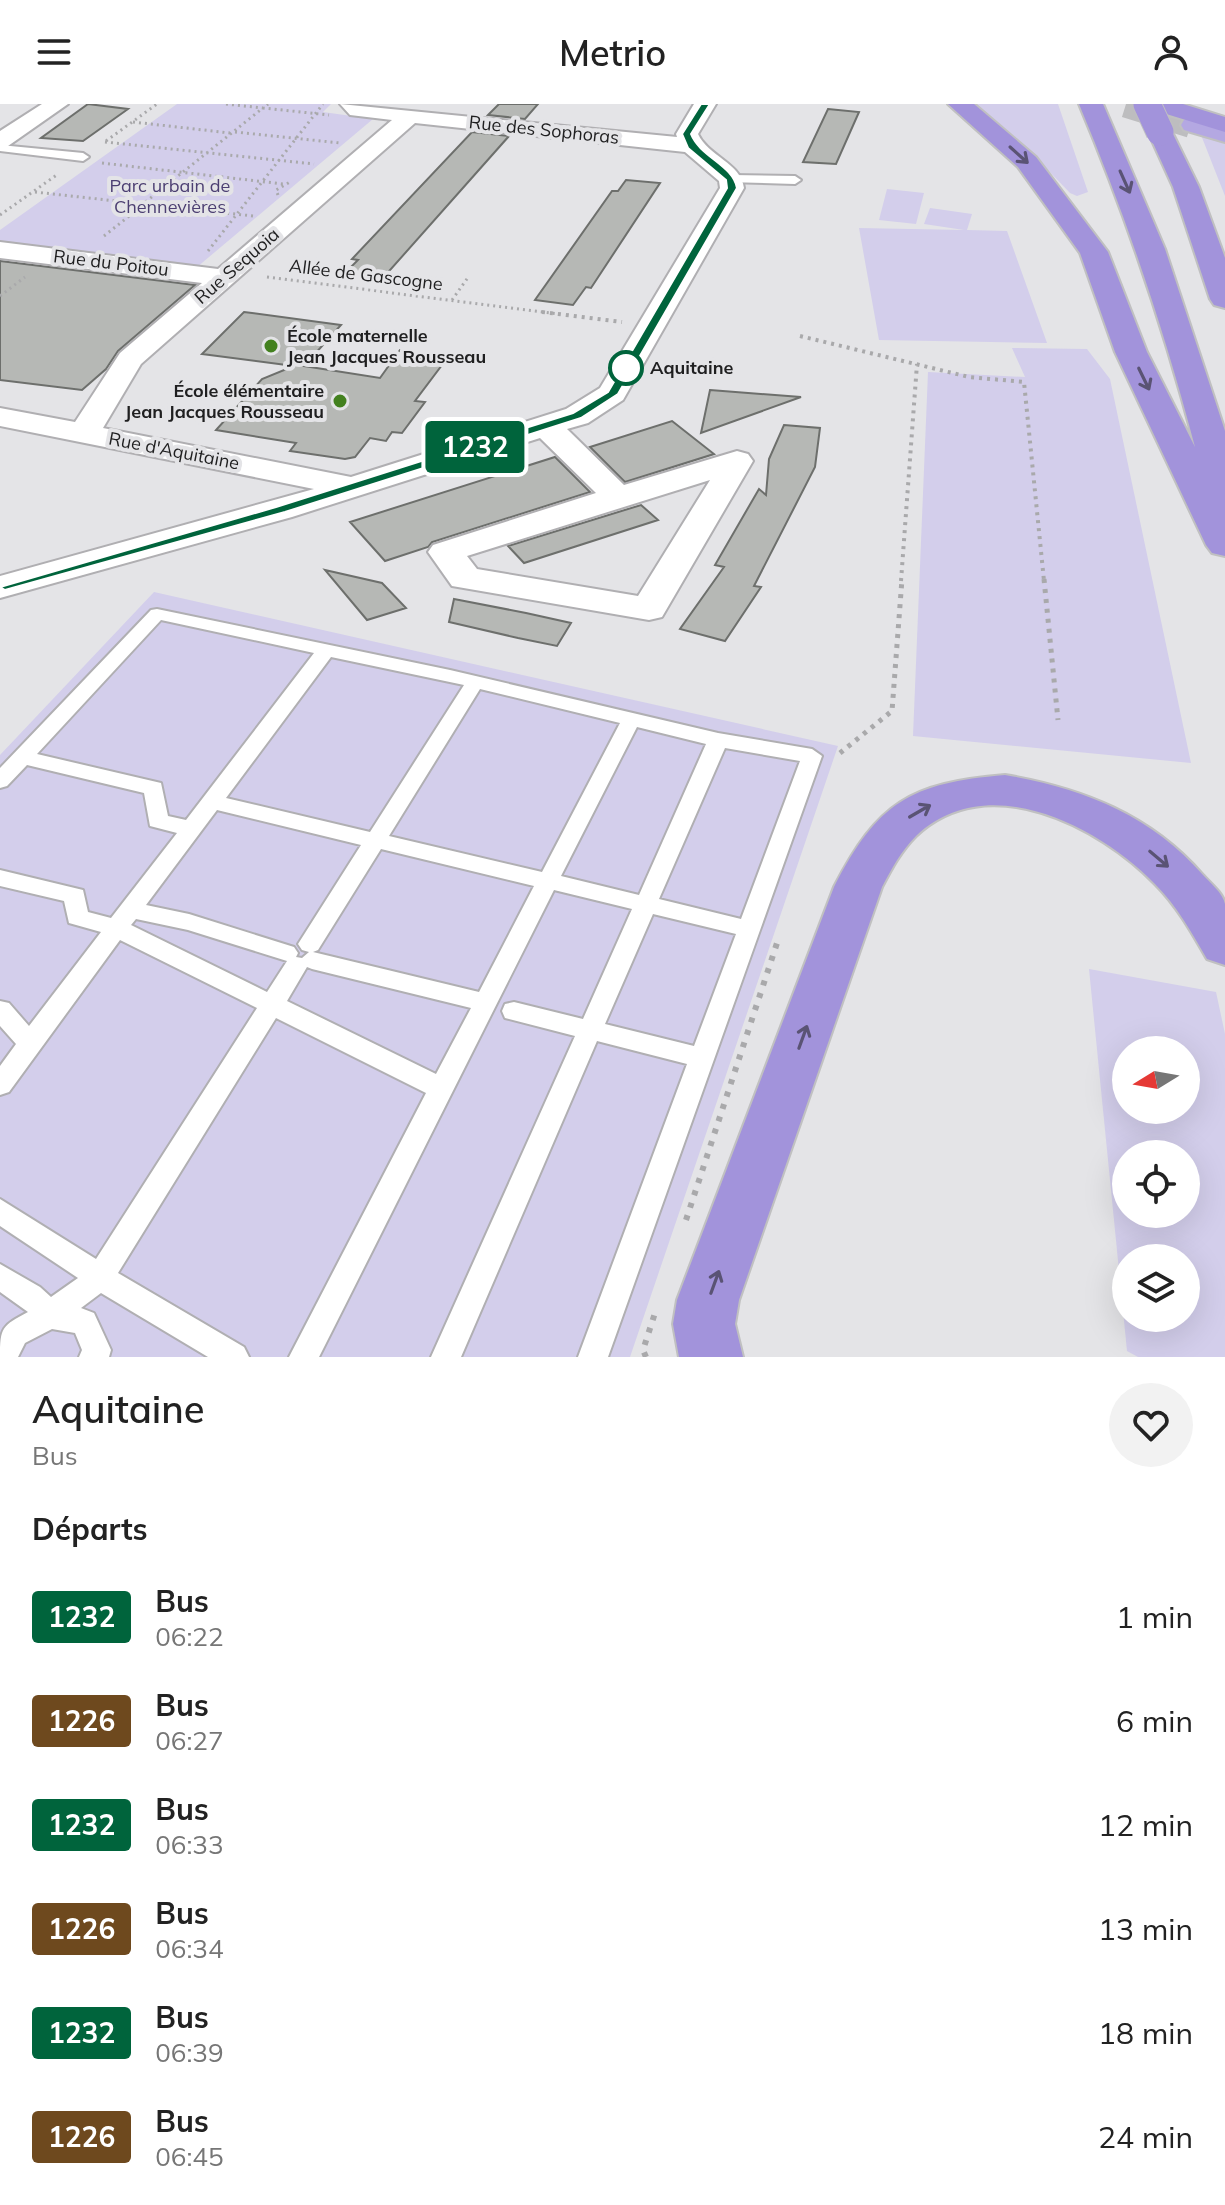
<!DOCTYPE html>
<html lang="fr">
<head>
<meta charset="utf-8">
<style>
	:root { --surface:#fff; --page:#f2f2f2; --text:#222; --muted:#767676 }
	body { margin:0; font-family:Mulish,sans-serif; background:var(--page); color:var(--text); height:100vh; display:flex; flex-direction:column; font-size:30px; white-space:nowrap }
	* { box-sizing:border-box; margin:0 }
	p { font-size:26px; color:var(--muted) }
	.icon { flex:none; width:44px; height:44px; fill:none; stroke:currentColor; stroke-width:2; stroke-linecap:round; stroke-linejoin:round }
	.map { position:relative; height:1253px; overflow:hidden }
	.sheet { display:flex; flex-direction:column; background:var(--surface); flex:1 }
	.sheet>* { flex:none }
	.badge { padding:0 16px; border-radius:6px; font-size:28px; line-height:52px }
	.needle { width:52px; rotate:259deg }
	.tools { position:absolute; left:1112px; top:932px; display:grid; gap:16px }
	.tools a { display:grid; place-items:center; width:88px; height:88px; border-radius:50%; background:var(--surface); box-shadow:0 8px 32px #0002; font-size:40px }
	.map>.badge { position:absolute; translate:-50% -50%; box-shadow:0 0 0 4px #fff }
	h2 { padding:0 32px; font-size:30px; line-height:72px }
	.round { display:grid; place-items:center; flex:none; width:84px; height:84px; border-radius:42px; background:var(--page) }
	.summary { display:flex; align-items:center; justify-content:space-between; height:136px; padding:0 32px }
	h1 { font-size:38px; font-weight:600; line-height:60px }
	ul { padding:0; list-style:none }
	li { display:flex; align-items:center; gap:24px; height:104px; padding:0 32px }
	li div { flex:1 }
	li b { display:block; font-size:30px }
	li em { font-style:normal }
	li .badge { min-width:88px; font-weight:700; text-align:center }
	header { display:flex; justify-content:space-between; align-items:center; height:104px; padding:0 32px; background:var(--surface); font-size:36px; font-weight:600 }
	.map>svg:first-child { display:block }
	.green { fill:#d3ceeb; fill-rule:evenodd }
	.building { fill:#b6b8b5; stroke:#6d6f6c; stroke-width:2 }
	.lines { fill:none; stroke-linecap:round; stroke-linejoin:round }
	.trunk-tunnel { stroke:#bdbdbf; stroke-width:27; stroke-dasharray:27 14; stroke-linecap:butt }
	.service-casing { stroke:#b0afb2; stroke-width:4 }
	.minor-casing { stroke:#b0afb2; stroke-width:4 }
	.trunk-casing { stroke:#c0c0c1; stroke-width:4 }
	.motorway-casing { stroke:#c0c0c1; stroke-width:4 }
	.path-far3 { stroke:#a9a9ab; stroke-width:3; stroke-dasharray:2 4; stroke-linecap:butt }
	.path-far2 { stroke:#a9a9ab; stroke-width:4; stroke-dasharray:3 5; stroke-linecap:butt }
	.path-far1 { stroke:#a9a9ab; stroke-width:5; stroke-dasharray:4 6; stroke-linecap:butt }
	.path { stroke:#a9a9ab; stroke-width:6; stroke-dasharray:5 8; stroke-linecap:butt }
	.service { fill:#fff; fill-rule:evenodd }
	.minor { fill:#fff; fill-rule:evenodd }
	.trunk { fill:#b4a8e2; fill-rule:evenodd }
	.motorway { fill:#a293db; fill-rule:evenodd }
	.motorway-bridge-casing { stroke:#c0c0c1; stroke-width:29; stroke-linecap:butt }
	.motorway-bridge { stroke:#a293db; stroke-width:27 }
	.oneway { stroke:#5a5374 }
	.line { fill:#00643c; stroke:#fff; stroke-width:2 }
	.poi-dot { fill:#43811f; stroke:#e4e4e7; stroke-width:3 }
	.stop-dot { fill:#fff; stroke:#00643c; stroke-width:4 }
	.labels { text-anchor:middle; stroke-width:8; stroke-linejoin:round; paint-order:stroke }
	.far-street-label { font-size:18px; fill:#1f1f20; stroke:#e4e4e7 }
	.far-park-label { font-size:18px; fill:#4c3f72; stroke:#e4e4e7 }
	.far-poi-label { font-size:18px; font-weight:bold; fill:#1f1f20; stroke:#e4e4e7; text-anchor:start }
	.far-stop-label { font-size:18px; font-weight:bold; fill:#1f1f20; stroke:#e4e4e7; text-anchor:start }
</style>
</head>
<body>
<header><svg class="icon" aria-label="menu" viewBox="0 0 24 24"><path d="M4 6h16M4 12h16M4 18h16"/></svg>Metrio<svg class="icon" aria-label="person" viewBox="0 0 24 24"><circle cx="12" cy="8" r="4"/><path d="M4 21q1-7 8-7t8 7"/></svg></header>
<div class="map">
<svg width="1225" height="1253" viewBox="0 0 1225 1253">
	<rect width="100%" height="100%" fill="#e4e4e7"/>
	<path class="green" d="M177,0H331L323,8L373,15L190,169L0,139V126Z
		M976,0H1058L1088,88L1077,92L1070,89L1020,37Z
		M1201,31L1225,40V92Z
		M887,85L924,89L916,120L879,116Z
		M930,104L972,110L967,126L1007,127L1047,239L879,236L859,124L964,126L924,120Z
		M1012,244L1087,245L1110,275L1191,659L913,632L928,268L1025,273Z
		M154,488L838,642L630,1253H0V651Z
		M1089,865L1216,888L1225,930V1253H1138L1127,1247ZM1126,946H1186V1006H1126ZM1126,1050H1186V1110H1126ZM1126,1154H1186V1214H1126Z"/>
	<path class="building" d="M88,0L128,5L83,37L41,34Z
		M499,0H538L525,15L488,11Z
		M828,5L859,8L836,60L803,58Z
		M472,28L509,32L383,174L344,170L358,156L352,155Z
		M626,76L660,79L591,184L586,183L573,201L535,196L612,87H618Z
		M0,157L195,181L118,247L106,265L82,286L0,276Z
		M244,208L341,221L304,262L380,274L400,246L448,253L415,297L425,298L402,329L392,328L386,337L370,334L355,353L345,355L290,347L296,339L216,326L262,275L294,262L202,250Z
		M710,286L801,293L701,329Z
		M672,317L714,350L625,378L590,343Z
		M784,321L820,324L815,363L754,482L761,483L725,537L680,525L724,463L715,461L759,385L766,391L769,355Z
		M555,353L590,388L432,438L428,443L385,457L350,418Z
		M641,401L658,416L524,459L508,442Z
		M325,466L382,479L406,504L367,516Z
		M454,495L526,509L571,519L557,542L518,534L449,518Z"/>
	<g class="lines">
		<path class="trunk-tunnel" d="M1126,0L1193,21"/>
		<g class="service-casing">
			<path id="service" d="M0,41L83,49L89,53L83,57L0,47Z
				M731,71L795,72L801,76L795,80L727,78V72Z
				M157,505L450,566L718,629L812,645L822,652L608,1253H578L687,960L597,937L461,1253H431L575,932L505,914L502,907L505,900L514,898L583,915L632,805L554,786L319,1253H289L426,989L276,914L118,1169L244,1243L249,1253H208L101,1189L81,1204L94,1209L111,1246L109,1253H79L82,1246L75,1229L52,1225L25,1239L18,1253H0C0,1223 2,1222 28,1208L0,1188V1160L40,1183L51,1193L78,1174L0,1122V1095L96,1155L257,904L120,836L9,988L0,991V962L16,940L0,922V897L9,899L29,922L101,828L69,819L64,797L0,782V766L83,786L88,808L111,814L177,729L150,722L144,689L27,661L7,682L0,684V664L151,506ZM161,516L314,549L186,716L168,712L161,679L37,650ZM331,553L464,581L370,728L226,694ZM480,585L620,619L542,768L389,732ZM637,623L706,640L639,791L561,772ZM725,644L800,657L741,815L659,795ZM217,706L361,741L298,840L302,846L309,848L302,854L296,853L298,849L294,843L189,810L146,801ZM381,745L534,782L479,888L313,848L318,846ZM653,810L736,830L694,942L605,920ZM136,815L188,826L287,857L267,888L131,821ZM307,863L312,865L471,904L436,970L287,897Z"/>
		</g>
		<g class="minor-casing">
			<path id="minor" d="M42,0H68L8,42L0,44V27Z
				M340,0L677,33L676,30L694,0H716L698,30C708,52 741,59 744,84L623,296L588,319L567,325L624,381L737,347L748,350L753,357L662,513L649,516L452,482L428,448L433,441L596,389L540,334L292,413L0,494V472L314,385L0,322V304L75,318L120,249L202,179L0,154V138L218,165L392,16L350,11ZM415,19L685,48L719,77L720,84L600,284L566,305L351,373L103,324L141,260ZM710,376L638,492L477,465L467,452Z"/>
		</g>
		<g class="trunk-casing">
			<path id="trunk" d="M1193,14L1225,23V38L1184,26L1181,21L1184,16Z"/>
		</g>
		<g class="motorway-casing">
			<path id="motorway" d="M948,0H974L1036,53L1108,148L1147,248L1195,343C1164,225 1126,112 1079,0H1103L1165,145L1225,327V452L1212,449L1206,441L1115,248L1080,149L1018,63Z
				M1146,0H1183L1225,13V28L1150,5Z
				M1160,21L1169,23L1172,28L1199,83L1225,154V204L1214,201L1210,195L1173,83L1148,28L1151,23Z
				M1005,671C1082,684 1151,711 1203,771C1210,779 1223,789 1225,800C1225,818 1225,842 1225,861L1207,855C1192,829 1177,802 1155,780C1099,722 987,664 916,732C901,747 892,764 882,783L739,1196L735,1220L743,1253H679L673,1220L677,1196L834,783C878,698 910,679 1005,671Z"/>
		</g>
		<path class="path-far3" d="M226,0L263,4L268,0
			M133,18L230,29
			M235,28L340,39
			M106,37L157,0
			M105,38L314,60
			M102,59L283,80
			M35,88L143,100
			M278,91L276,86L290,78
			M0,111L58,70
			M253,112L143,100L263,4L329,11
			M104,132L143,101
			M208,147L323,0
			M267,173L558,210
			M0,192L25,173
			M452,196L469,172"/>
		<path class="path-far2" d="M542,208L622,218
			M800,232L969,273L1024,278L1044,477
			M901,477L917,260"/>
		<path class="path-far1" d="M1044,475L1058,616
			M840,649L892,607L902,475"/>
		<path class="path" d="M686,1116L779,833
			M646,1253L643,1246L655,1209"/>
		<use href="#service" class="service"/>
		<use href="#minor" class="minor"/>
		<use href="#trunk" class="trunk"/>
		<use href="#motorway" class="motorway"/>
		<g class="motorway-bridge-casing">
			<path id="motorway-bridge" d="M1147,0L1160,28"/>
		</g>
		<use href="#motorway-bridge" class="motorway-bridge"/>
	</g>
	<defs><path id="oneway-shaft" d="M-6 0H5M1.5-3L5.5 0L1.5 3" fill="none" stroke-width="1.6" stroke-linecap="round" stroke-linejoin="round" transform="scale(2)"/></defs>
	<g class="oneway">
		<use href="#oneway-shaft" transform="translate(1019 51) rotate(42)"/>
		<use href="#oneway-shaft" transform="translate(1125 78) rotate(66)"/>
		<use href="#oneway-shaft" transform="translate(1144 275) rotate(64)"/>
		<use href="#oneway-shaft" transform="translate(920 707) rotate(-30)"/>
		<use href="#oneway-shaft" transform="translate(1159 755) rotate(40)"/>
		<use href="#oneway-shaft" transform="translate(803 933) rotate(-70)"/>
		<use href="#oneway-shaft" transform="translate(715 1178) rotate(-70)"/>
	</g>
	<path class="line" d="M701,0H710L691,30C700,53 733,61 737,84L618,290L581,314L285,408L5,486L0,483L276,403L573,309L608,288L727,84L726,76L688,44L682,30Z"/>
	<g class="poi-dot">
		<circle cx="271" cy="242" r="8"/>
		<circle cx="340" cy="297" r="8"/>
	</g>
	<circle class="stop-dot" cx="626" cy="264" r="16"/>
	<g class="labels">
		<g class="far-street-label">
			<text transform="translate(544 26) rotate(6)" y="6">Rue des Sophoras</text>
			<text transform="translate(111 159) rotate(7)" y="6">Rue du Poitou</text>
			<text transform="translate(237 162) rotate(-41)" y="6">Rue Sequoia</text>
			<text transform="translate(366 171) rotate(7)" y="6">Allée de Gascogne</text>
			<text transform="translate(174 347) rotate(11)" y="6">Rue d'Aquitaine</text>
		</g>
		<g class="far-park-label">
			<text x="170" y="88">Parc urbain de<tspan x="170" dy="21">Chennevières</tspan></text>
		</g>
		<g class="far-poi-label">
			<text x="287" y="238">École maternelle<tspan x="287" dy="21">Jean Jacques Rousseau</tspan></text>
			<text x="324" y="293" text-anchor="end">École élémentaire<tspan x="324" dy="21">Jean Jacques Rousseau</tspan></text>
		</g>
		<g class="far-stop-label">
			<text x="650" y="270">Aquitaine</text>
		</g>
	</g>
</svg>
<div class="tools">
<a><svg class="needle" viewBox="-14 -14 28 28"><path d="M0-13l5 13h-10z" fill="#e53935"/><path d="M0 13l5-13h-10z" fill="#767676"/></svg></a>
<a><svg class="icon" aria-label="locate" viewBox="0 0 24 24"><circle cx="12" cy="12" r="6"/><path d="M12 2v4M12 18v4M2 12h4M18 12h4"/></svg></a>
<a><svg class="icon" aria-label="layers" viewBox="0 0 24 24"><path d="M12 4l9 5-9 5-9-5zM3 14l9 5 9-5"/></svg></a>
</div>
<b class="badge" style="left:475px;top:343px;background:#00643c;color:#fff">1232</b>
</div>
<section class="sheet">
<div class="summary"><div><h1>Aquitaine</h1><p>Bus</p></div><a class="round"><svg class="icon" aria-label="heart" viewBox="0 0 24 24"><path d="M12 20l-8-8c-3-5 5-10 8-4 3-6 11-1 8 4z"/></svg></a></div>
<h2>Départs</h2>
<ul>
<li><span class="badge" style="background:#00643c;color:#fff">1232</span><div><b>Bus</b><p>06:22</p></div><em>1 min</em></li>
<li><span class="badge" style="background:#6e491e;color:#fff">1226</span><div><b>Bus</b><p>06:27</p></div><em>6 min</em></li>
<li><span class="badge" style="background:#00643c;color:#fff">1232</span><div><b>Bus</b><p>06:33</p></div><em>12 min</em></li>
<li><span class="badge" style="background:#6e491e;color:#fff">1226</span><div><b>Bus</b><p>06:34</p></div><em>13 min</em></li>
<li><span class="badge" style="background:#00643c;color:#fff">1232</span><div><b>Bus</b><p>06:39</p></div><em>18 min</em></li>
<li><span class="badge" style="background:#6e491e;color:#fff">1226</span><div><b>Bus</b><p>06:45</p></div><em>24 min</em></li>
</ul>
</section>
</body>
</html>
